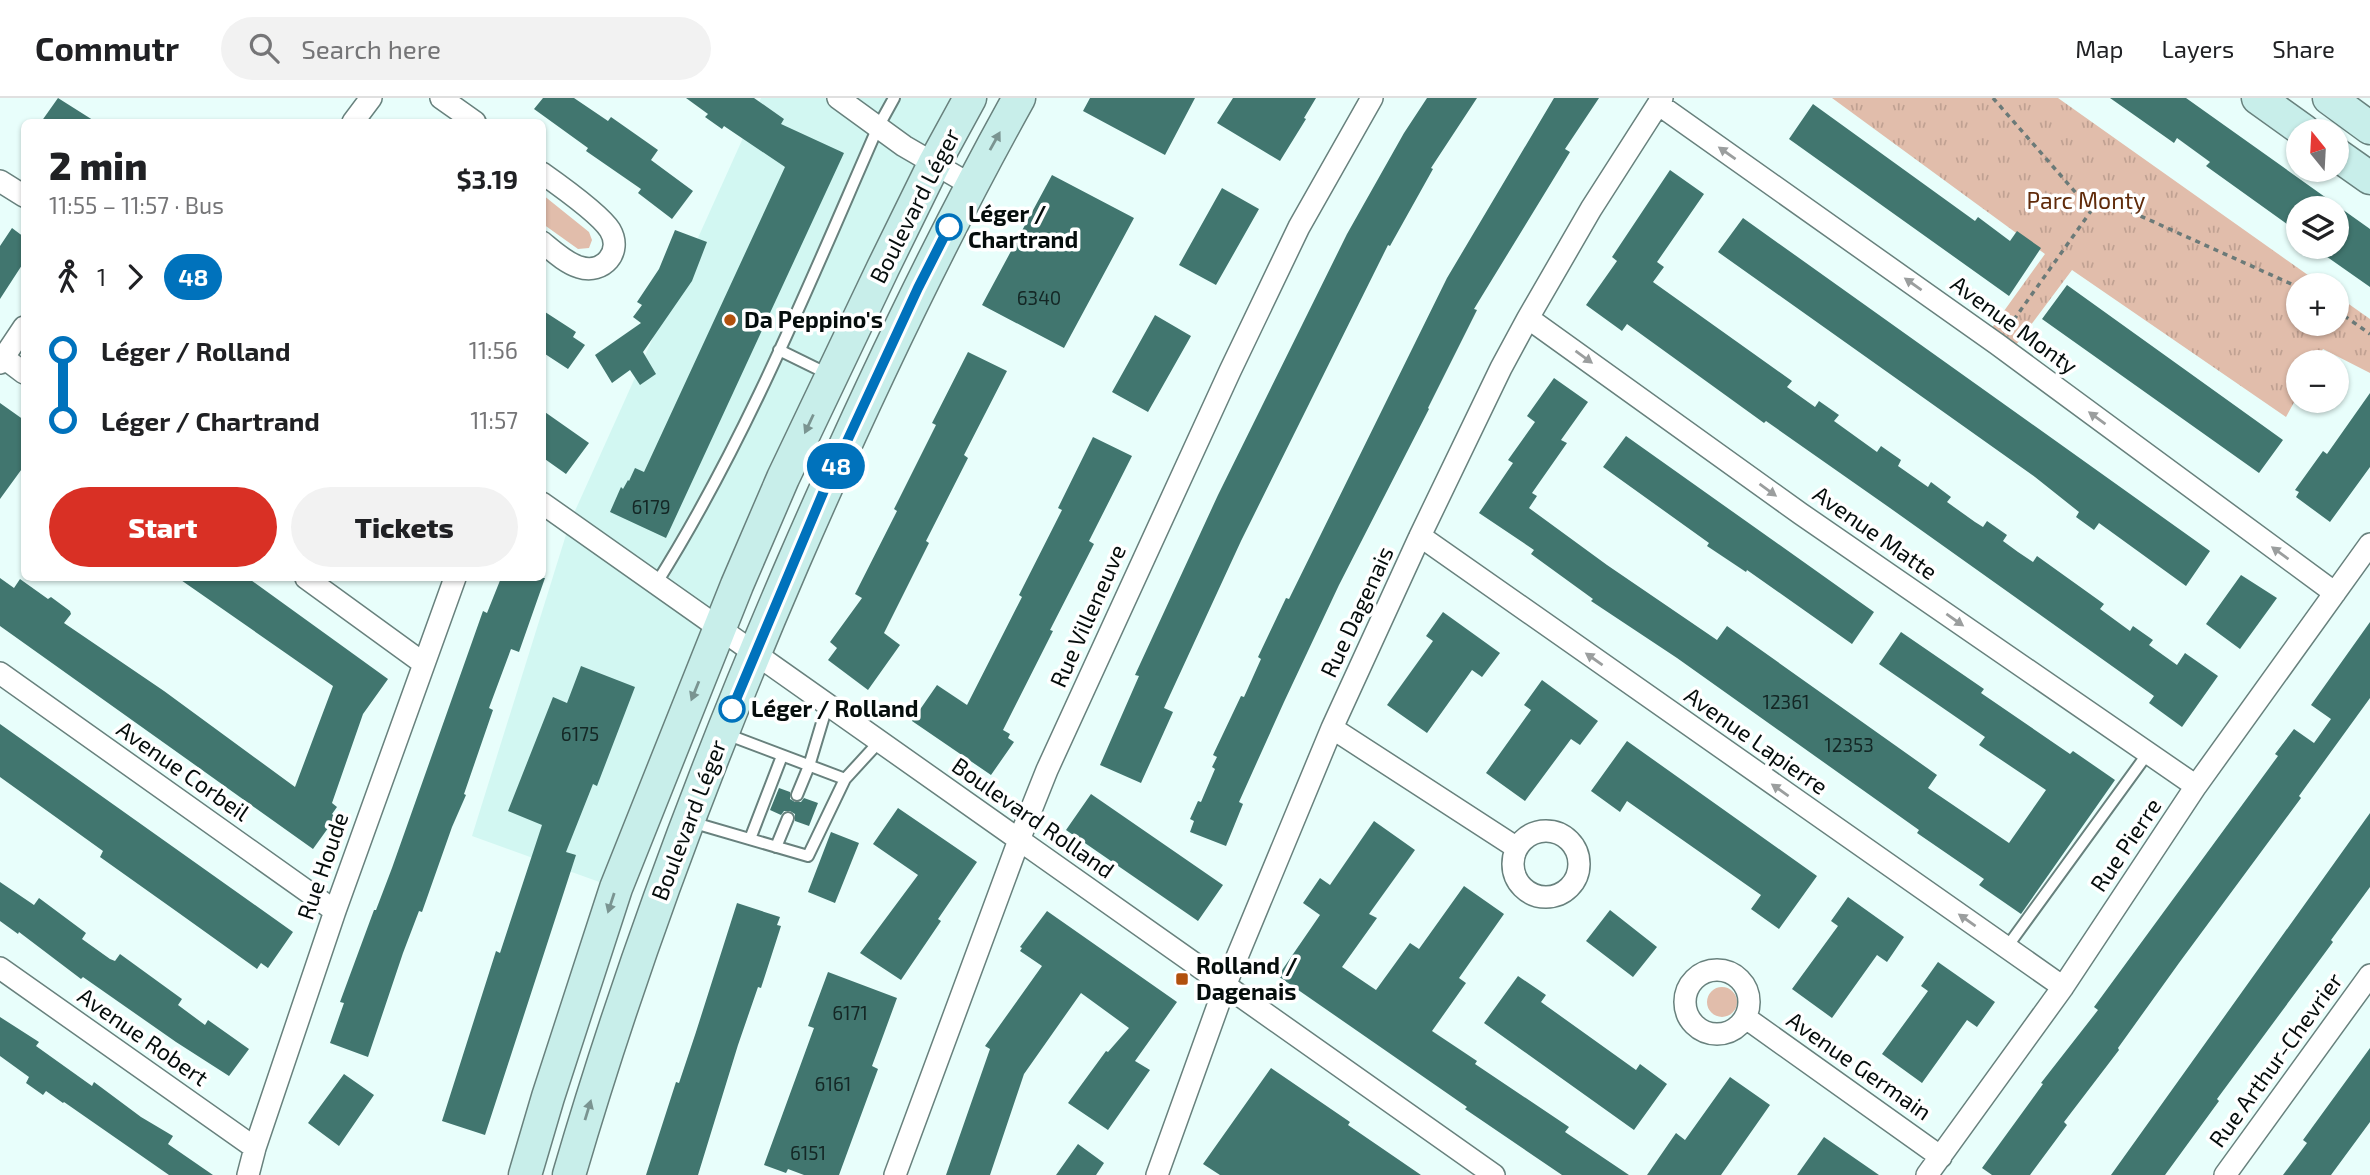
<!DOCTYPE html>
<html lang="en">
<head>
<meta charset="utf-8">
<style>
	:root { --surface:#fff; --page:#f2f2f2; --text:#202124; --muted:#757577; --line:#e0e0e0; --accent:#d93025 }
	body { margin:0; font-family:"Exo 2",sans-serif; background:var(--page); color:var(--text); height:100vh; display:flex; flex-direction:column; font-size:26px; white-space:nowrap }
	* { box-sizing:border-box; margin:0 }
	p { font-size:23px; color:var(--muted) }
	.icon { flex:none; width:38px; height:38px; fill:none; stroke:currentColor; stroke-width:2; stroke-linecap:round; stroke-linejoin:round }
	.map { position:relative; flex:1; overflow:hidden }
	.side { position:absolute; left:21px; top:21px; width:525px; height:462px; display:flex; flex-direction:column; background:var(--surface); border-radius:10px; box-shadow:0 2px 5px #0004 }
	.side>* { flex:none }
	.badge { padding:0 14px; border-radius:23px; font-size:24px; line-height:46px }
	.needle { width:46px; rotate:342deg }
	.buttons { position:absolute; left:2286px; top:21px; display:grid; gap:14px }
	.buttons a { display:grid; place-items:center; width:63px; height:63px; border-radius:50%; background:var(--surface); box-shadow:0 2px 5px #0004; font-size:35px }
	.map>.badge { position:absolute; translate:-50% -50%; box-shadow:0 0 0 4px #fff }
	.legs { display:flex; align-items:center; gap:10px; height:77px; padding:0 28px; font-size:23px }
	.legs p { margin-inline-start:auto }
	.head { display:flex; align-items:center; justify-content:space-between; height:119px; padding:0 28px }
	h1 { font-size:38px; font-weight:800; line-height:52px }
	.cta { display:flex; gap:14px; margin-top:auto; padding:14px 28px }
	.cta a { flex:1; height:80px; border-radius:42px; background:var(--accent); color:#fff; font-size:28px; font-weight:800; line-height:80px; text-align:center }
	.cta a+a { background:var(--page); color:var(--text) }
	ul { padding:0 28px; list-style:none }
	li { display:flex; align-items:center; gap:24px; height:70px; font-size:26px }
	li i { display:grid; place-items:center; width:10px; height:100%; margin:0 9px; background:currentColor }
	li i::after { content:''; width:18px; height:18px; margin:-9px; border:5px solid; border-radius:50%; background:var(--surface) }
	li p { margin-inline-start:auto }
	li:first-child i { background:linear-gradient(#0000 50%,currentColor 0) }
	li:last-child i { background:linear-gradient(currentColor 50%,#0000 0) }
	header { display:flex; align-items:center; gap:42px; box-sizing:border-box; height:98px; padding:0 35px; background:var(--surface); border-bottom:2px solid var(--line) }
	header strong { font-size:33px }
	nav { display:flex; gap:38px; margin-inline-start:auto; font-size:24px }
	.search { width:490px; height:63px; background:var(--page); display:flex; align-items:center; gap:18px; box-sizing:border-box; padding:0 24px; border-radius:38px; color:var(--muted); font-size:26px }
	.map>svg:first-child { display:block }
	.built { fill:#d2f7f2 }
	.grass { fill:#e1bdab }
	.park { fill:url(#park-tufts) }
	.building { fill:#41766f }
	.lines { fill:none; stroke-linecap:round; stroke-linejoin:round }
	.service-casing { stroke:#68817d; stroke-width:14 }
	.minor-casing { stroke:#68817d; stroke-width:24 }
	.secondary-casing { stroke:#68817d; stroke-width:35 }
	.path { stroke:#6b7a78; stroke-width:3.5; stroke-dasharray:5 5; stroke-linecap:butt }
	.service { stroke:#fff; stroke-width:10 }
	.minor { stroke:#fff; stroke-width:21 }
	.secondary { stroke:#c8eeea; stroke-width:32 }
	.oneway { fill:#7a9491 }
	.oneway2 { fill:#9b9e9e }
	.line-1-casing { stroke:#fff; stroke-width:16 }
	.line-1 { stroke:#0072bc; stroke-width:10 }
	.stop-1-dot { fill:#fff; stroke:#0072bc; stroke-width:3.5 }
	.poi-dot { fill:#b1500d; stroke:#fff; stroke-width:2.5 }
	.labels { text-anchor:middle; stroke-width:7; stroke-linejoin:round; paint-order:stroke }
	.number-label { font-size:19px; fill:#142725 }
	.park-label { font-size:23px; fill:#602b0b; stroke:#fff }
	.street-label { font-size:23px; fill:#050d0c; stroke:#fff }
	.stop-label { font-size:23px; font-weight:bold; fill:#050d0c; stroke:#fff; text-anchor:start }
	.poi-label { font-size:23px; font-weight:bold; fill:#050d0c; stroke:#fff; text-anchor:start }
</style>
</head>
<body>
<header>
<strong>Commutr</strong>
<div class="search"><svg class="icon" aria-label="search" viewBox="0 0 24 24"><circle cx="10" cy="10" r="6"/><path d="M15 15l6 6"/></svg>Search here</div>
<nav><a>Map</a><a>Layers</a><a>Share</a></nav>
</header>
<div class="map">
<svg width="2370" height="1077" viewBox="0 0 2370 1077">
	<defs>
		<pattern id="park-tufts" width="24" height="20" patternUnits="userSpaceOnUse" patternTransform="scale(1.75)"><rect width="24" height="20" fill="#e1bdab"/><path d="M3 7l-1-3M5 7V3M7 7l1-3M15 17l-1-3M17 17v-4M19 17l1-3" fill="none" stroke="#c0a192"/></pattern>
	</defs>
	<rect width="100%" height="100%" fill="#e8fefb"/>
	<path class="built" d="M761,0H971L616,790L472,738L570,424Z"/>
	<path class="grass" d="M543,97L589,134L592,142L589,150L578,151L543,126Z
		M1707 904a15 15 0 1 1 30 0a15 15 0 1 1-30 0Z"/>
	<path class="park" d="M1832,0H2058L2322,187H2298V226H2336V197L2370,221V275L2323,251L2315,264H2298V297L2286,319L2072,172L2010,255L1986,238L2045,156Z"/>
	<path class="building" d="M58,0L96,24H41Z
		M543,0H574L608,23L611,19L658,52L651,62L693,93L672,121L638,95L641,91L586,53L588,50L534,11Z
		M686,0H754L784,21L781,26L844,55L666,440L610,414L621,389L623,391L628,382L629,383L635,370L644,374L785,69L724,28L722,31L705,19L708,16Z
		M1090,0H1195L1165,57L1083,13Z
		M1233,0H1316L1304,20L1306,21L1280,63L1217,25Z
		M1427,0H1477L1431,70L1433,71L1390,148L1388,147L1241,443L1164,610L1173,614L1141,685L1100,667L1139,578L1135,577L1218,397L1347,136L1404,35Z
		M1554,0H1599L1565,51L1570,54L1474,211L1477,212L1428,310L1429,311L1339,487L1284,604L1239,704L1243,706L1226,748L1190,734L1194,723L1190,721L1198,703L1201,704L1215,671L1212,669L1217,659L1213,657L1241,598L1244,599L1261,561L1258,559L1286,500L1289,501L1447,180Z
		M2110,0H2186L2370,131V189L2313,149H2336V110H2298V134L2206,68L2210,64L2177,40L2174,45Z
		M1813,6L1975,123L1978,119L2010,143L2017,133L2041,150L2009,198L1789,41Z
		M1670,72L1704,96L1657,164L1664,169L1653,184L1792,283L1787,289L1815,309L1819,303L1839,317L1834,323L1877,354L1881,348L1901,362L1898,368L1928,389L1931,384L1951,399L1947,404L1975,424L1983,429L1987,423L2007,437L2003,443L2018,454L2033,464L2037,458L2104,506L2100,511L2130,533L2133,528L2153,542L2149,547L2177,567L2185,555L2218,578L2182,629L2149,605L2154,598L1890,410L1766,323L1764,325L1627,226L1622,233L1586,207L1617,163L1612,159Z
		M1052,77L1134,120L1064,250L982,207Z
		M1222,90L1259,111L1216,187L1179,167Z
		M1743,120L2210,453L2186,488L2099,425L2094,432L2076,419L2079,414L2035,379L1718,154Z
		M12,130L24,139V164L0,201V148Z
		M675,132L707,144L692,183L643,254L656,276L640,287L630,272L612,285L595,257L641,225L633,219L642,207L637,204L659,171Z
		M2067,187L2283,342L2259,375L2042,221Z
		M542,212L576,234L573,239L585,247L568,271L542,254Z
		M1155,217L1191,238L1148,314L1112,294Z
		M968,254L1007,273L964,357L968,360L926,443L929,445L884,535L900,547L868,592L828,562L837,550L830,544L862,500L855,496L897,413L894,411L936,327L932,325Z
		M1554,280L1588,304L1561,342L1567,345L1532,395L1537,398L1529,410L1607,467L1717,542L1727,528L1937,677L1928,690L2009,745L2046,692L1979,647L1985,639L1879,566L1901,534L1984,591L1981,595L2070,656L2073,653L2115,682L2021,816L1979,787L1984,781L1917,735L1919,732L1677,560L1591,503L1593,501L1531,456L1534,452L1479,415L1513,365L1508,362L1535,324L1527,318Z
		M2370,295V369L2330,424L2296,399L2299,394L2295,392L2323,353L2327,356Z
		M0,305L24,322V368L0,401Z
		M542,312L589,345L566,376L542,359Z
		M1626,338L1874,514L1852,546L1747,472L1746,474L1707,448L1709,445L1603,369Z
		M1093,339L1132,358L1089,443L1094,446L1050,532L1053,533L1003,632L1010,636L1008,640L1014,644L991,677L912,623L937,587L967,607L1022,499L1019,497L1062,412L1058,410Z
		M2241,477L2277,500L2240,551L2206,526Z
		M0,480L14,490L20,481L48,501L51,499L70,513L71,516L64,525L164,593L295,689L333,588L178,480H248L388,581L363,616L332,705L337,709L332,716L336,719L313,751L0,528Z
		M501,480H545L519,554L511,551L489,610L493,612L464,696L466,697L452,729L422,814L419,813L403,855L368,959L330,945L344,905L340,904L374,812H376L392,770L483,513L487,515Z
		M1443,514L1500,555L1482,579L1472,572L1427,635L1387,607L1433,543L1426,538Z
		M2370,524V600L2299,698L2301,700L2179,865L2118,950L2119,952L2064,1024L2067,1027L2030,1077H1992L1982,1070L2043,986L2041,985L2098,912L2094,909L2278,658L2275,656L2294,631L2314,645L2331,621L2311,607Z
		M581,568L635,589L597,688L593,686L566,754L576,757L485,1037L442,1023L496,853L500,855L542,727L508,713L553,599L567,605Z
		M1542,582L1598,623L1580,647L1571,641L1525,703L1486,675L1531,612L1524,607Z
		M0,626L293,834L268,870L261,865L257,871L176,813L100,759L103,753L0,679Z
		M1627,643L1817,778L1779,831L1751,811L1761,797L1627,703L1620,714L1591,693Z
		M779,690L790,694V701L795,704H801L804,700L818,705L809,728L795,723V716L790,713H784L781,717L770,712Z
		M1091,696L1223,787L1198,823L1066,732Z
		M898,710L977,764L938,821L941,823L901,882L860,855L918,777L873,746Z
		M2370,715V789L2331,842L2333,844L2217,1001L2219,1003L2165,1077H2111Z
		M1374,723L1415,752L1369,816L1377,820L1342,869L1376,892L1410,845L1419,851L1464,788L1504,816L1459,880L1466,885L1432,933L1477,963L1475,966L1569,1029L1565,1034L1629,1077H1562L1465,1011L1467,1009L1278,878L1320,817L1303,805L1320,780L1330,787Z
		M831,734L859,745L835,805L808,794Z
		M0,784L34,807L39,800L86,835L82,841L110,861L115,863L120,856L182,901L178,907L205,927L208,922L249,951L229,978L176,944L83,879L81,881L19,834L18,836L0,823Z
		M1848,799L1904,839L1887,864L1877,857L1832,920L1792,891L1838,828L1831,823Z
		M737,805L780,819L777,827L781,828L761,890L758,889L738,947L698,1077H646L676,984L679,985L696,934Z
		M1610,812L1657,849L1633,879L1586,843Z
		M1047,813L1177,904L1135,963L1150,972L1108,1032L1068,1005L1106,953L1108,954L1129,930L1081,895L1024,976L990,1077H946L990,951L985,948L1042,868L1020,853L1022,850L1020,849Z
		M1938,864L1995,904L1977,929L1967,922L1922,985L1882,956L1928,893L1921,888Z
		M828,874L897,900L872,968L878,971L839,1077H804L788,1071L786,1075L764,1067L814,930L808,928Z
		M1518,878L1546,897L1541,904L1636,972L1640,966L1667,986L1634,1032L1484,925Z
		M0,919L39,944L36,948L92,988L94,984L141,1019L173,1038L168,1046L213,1077H169L64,1004L63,1005L46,993L43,997L26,985L29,979L0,958Z
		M2370,950V1024L2331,1077H2283L2307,1045L2303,1042Z
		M1271,970L1350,1024L1348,1027L1421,1077H1220L1203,1066Z
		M344,976L374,997L339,1048L308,1025Z
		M1730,979L1770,1007L1721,1077H1647L1676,1035L1685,1042Z
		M1824,1039L1879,1077H1797Z
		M1078,1046L1104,1065L1096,1077H1056Z"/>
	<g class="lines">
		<g class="service-casing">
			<path id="service" d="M779,252L830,277
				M656,486C746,343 810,184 878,29L894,0
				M845,681L879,644
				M797,697L809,668L827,608
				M691,724L808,758L845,681L726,636
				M750,741L782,658
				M776,749L788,720
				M2007,849L2148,655"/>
		</g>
		<g class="minor-casing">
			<path id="minor" d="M441,0L475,24
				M838,0L904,48L971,87
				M1658,6L1997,246L2335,495
				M353,24L371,0
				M542,75C559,87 600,116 610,132C623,154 603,177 579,169C566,165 553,153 542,144
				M0,83L24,98
				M1528,220L1801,416L2196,688
				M4,260L24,275
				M0,265L24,229
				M542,405L1494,1077
				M1420,438L2063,889
				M306,480L423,565
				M0,575L335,813
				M1332,630L1517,750
				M1513 766a33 33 0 1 1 66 0a33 33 0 1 1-66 0Z
				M0,870L255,1050
				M1685 904a32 32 0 1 1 64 0a32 32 0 1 1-64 0Z
				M1746,920L1941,1059
				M248,1077L255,1050L335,813L455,480
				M895,1077L1019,742L1047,672L1230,273L1299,129L1372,0
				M1157,1077L1225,888L1332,630L1420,438L1501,270L1528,220L1591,111L1662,0
				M1927,1077L2063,889L2196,688L2370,446
				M2225,1077L2370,877"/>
		</g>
		<g class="secondary-casing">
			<path id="secondary" d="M2258,0L2304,33
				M2329,0L2370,30
				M2336,56L2370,80
				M525,1077L548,999L616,790L737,487L783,380L883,170L934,66L970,0
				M569,1077C630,868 707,664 793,465C862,306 935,151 1019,0"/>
		</g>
		<path class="path" d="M1993,0L2091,112L2125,111L2298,189
			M2336,212L2370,236
			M2008,230L2091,113"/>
		<use href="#service" class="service"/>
		<use href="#minor" class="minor"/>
		<use href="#secondary" class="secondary"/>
	</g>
	<defs><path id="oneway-solid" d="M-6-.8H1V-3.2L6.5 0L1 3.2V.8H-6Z" transform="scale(1.75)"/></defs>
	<g class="oneway">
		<use href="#oneway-solid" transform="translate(995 43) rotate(-61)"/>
		<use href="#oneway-solid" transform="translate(809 326) rotate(115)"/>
		<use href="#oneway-solid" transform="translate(695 593) rotate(112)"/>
		<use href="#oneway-solid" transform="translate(611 805) rotate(108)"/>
		<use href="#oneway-solid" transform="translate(588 1012) rotate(-73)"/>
	</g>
	<g class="oneway2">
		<use href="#oneway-solid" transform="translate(1727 55) rotate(-145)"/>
		<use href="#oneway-solid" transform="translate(1913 186) rotate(-145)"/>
		<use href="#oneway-solid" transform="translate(1584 259) rotate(36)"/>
		<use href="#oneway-solid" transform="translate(2097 320) rotate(-144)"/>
		<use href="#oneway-solid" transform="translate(1768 392) rotate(36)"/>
		<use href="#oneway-solid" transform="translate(2280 455) rotate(-144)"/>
		<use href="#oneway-solid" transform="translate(1955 522) rotate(35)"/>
		<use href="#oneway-solid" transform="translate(1594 561) rotate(-145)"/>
		<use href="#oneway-solid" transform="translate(1780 692) rotate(-145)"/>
		<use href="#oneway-solid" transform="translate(1967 822) rotate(-145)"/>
	</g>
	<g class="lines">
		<g class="line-1-casing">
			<path id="line-1" d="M732,611L823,395L918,190L949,129"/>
		</g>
		<use href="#line-1" class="line-1"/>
	</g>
	<g class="stop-1-dot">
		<circle cx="949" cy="129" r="12"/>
		<circle cx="732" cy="611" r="12"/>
	</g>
	<g class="poi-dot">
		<circle cx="730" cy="222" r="7"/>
		<rect x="1175" y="874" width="14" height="14" rx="3.5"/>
	</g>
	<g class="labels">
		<g class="number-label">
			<text x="1039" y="207">6340</text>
			<text x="651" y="416">6179</text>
			<text x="1786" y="611">12361</text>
			<text x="580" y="643">6175</text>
			<text x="1849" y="654">12353</text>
			<text x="850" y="922">6171</text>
			<text x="833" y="993">6161</text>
			<text x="808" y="1062">6151</text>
		</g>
		<g class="park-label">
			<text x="2086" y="111">Parc Monty</text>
		</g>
		<g class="street-label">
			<text transform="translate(915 108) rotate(-63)" y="8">Boulevard Léger</text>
			<text transform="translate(2014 227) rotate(36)" y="8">Avenue Monty</text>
			<text transform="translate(1875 435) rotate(35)" y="8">Avenue Matte</text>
			<text transform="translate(1357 514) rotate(-65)" y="8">Rue Dagenais</text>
			<text transform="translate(1088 518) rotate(-66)" y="8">Rue Villeneuve</text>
			<text transform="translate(1756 643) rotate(35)" y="8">Avenue Lapierre</text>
			<text transform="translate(183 673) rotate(35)" y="8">Avenue Corbeil</text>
			<text transform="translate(1033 720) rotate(35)" y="8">Boulevard Rolland</text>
			<text transform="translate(689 722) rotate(-69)" y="8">Boulevard Léger</text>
			<text transform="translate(2126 747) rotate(-56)" y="8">Rue Pierre</text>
			<text transform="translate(323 768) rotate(-71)" y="8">Rue Houde</text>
			<text transform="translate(143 939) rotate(35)" y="8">Avenue Robert</text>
			<text transform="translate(2276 962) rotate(-54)" y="8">Rue Arthur-Chevrier</text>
			<text transform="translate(1859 968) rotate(35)" y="8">Avenue Germain</text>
		</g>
		<g class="stop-label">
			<text x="968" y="124">Léger /<tspan x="968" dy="26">Chartrand</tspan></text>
			<text x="751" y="619">Léger / Rolland</text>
		</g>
		<g class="poi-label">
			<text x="744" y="230">Da Peppino's</text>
			<text x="1196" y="876">Rolland /<tspan x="1196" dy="26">Dagenais</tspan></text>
		</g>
	</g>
</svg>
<div class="buttons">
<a><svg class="needle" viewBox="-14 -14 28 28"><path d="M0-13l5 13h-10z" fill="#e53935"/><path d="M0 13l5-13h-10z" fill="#757577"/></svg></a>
<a><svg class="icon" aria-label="layers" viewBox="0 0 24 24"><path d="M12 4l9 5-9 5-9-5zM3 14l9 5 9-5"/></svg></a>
<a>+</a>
<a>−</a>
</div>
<b class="badge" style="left:836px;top:368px;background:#0072bc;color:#fff">48</b>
<section class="side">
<div class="head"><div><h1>2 min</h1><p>11:55 – 11:57 · Bus</p></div><b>$3.19</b></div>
<div class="legs"><svg class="icon" aria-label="walk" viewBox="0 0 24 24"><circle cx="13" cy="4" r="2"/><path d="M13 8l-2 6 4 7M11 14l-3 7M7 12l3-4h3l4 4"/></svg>1<svg class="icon" aria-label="forward" viewBox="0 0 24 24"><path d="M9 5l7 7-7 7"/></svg><b class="badge" style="background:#0072bc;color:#fff">48</b></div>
<ul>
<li><i style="color:#0072bc"></i><b>Léger / Rolland</b><p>11:56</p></li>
<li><i style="color:#0072bc"></i><b>Léger / Chartrand</b><p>11:57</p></li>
</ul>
<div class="cta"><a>Start</a><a>Tickets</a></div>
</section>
</div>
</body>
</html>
